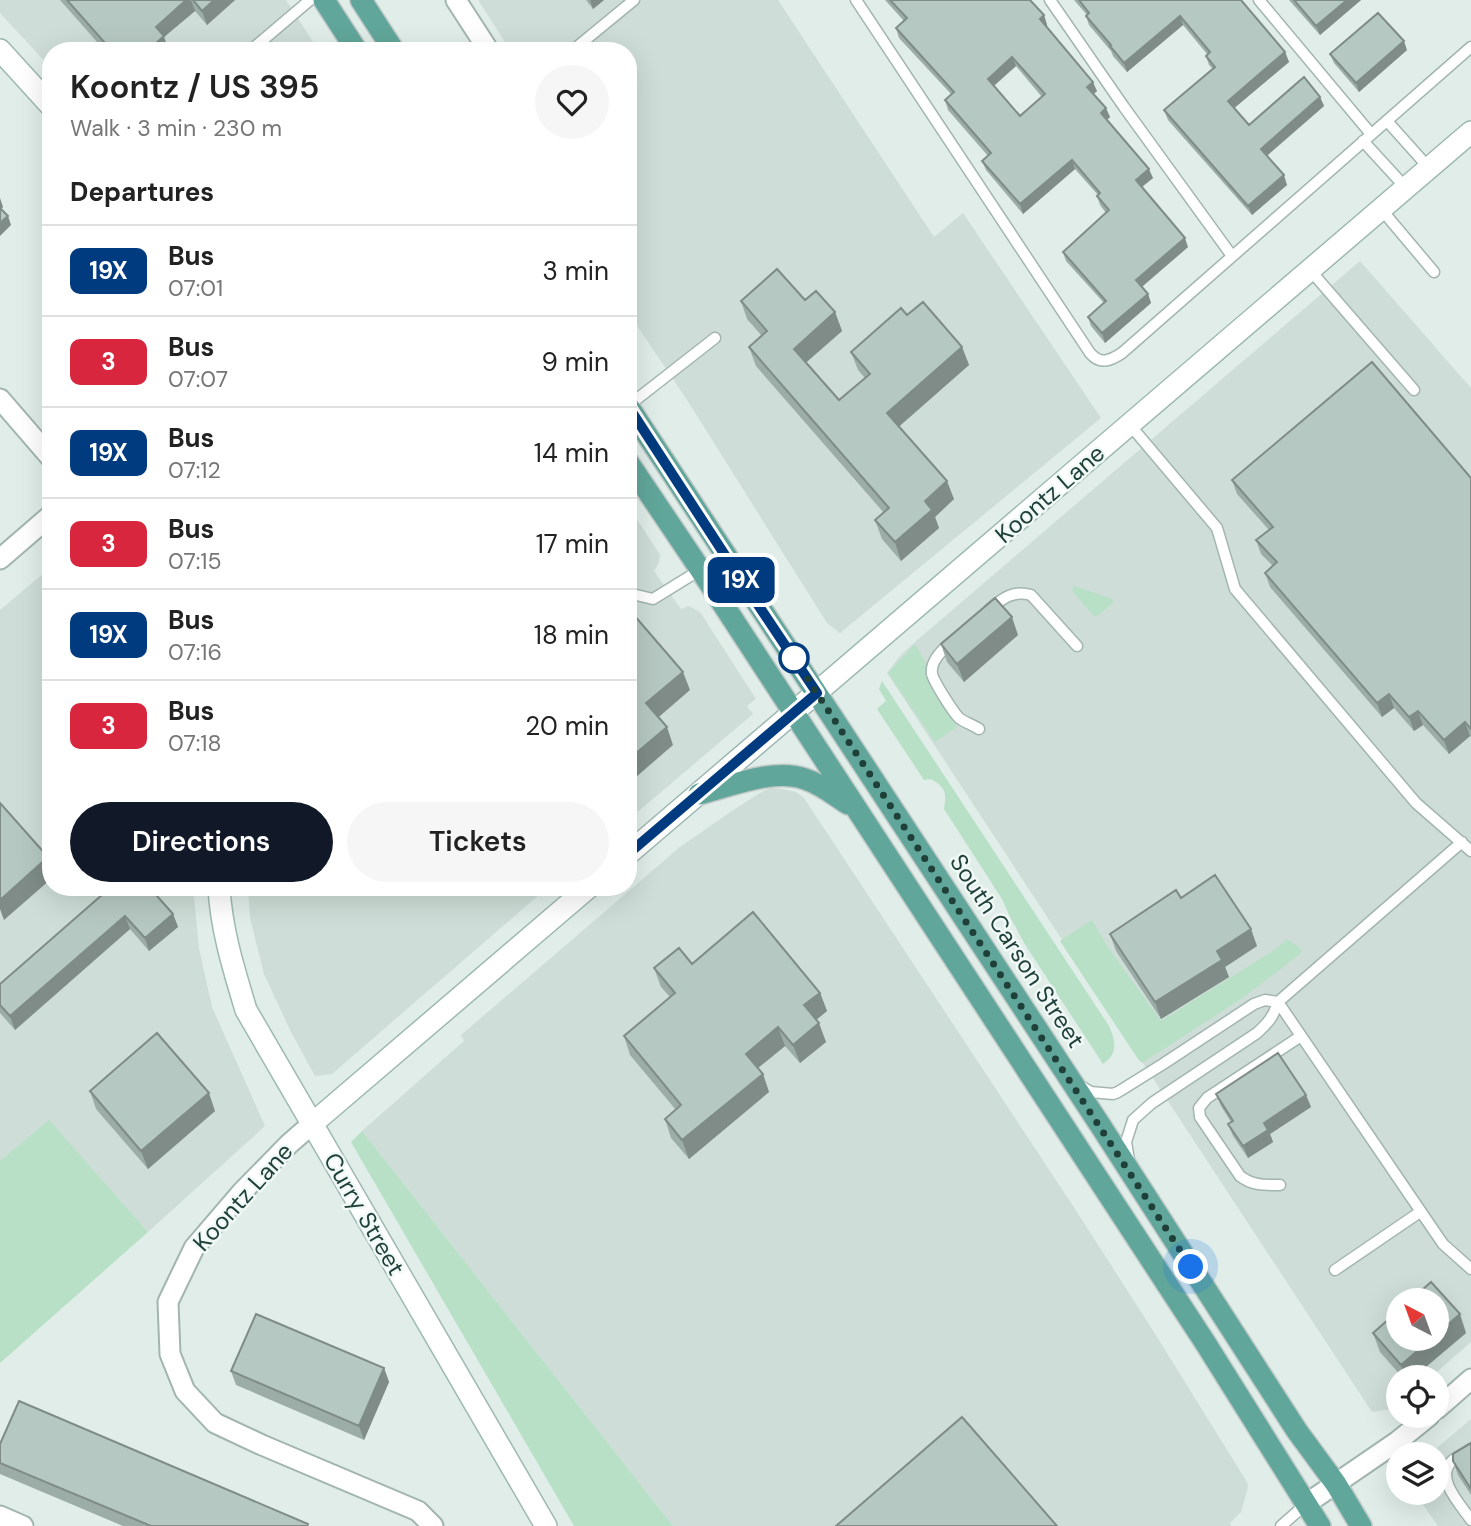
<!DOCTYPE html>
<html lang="en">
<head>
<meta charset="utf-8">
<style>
	:root { --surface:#fff; --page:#f6f6f6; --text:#222; --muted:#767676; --line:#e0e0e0; --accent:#111827 }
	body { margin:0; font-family:"DM Sans",sans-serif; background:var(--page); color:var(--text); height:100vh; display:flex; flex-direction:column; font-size:26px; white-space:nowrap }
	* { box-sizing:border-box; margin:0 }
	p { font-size:23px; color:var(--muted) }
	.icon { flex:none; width:38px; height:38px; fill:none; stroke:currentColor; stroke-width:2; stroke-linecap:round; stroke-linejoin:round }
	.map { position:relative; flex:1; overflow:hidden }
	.drawer { position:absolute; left:42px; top:42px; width:595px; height:854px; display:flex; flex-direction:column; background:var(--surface); border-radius:28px; box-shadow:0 7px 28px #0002 }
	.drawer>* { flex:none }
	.badge { padding:0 14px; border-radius:10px; font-size:24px; line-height:46px }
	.needle { width:46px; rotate:319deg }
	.controls { position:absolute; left:1386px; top:1288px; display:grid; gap:14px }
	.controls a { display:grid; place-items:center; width:63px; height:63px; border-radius:50%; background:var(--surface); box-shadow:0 7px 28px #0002; font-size:35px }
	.you { position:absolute; width:35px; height:35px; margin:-18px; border:5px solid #fff; border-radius:50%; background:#1a73e8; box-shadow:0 0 0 10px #1a73e833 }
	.map>.badge { position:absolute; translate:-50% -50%; box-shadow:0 0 0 4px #fff }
	h2 { padding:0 28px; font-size:26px; line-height:63px }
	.round { display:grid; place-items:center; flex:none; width:74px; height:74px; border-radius:37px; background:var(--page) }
	.summary { display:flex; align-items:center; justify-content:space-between; height:119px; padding:0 28px }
	h1 { font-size:33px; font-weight:600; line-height:52px }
	.action { display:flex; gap:14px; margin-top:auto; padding:14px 28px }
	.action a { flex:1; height:80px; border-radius:42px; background:var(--accent); color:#fff; font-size:28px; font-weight:600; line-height:80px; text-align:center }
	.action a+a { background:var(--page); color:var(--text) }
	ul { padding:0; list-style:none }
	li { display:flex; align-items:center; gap:21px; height:91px; padding:0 28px; border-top:2px solid var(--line) }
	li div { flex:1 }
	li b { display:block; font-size:26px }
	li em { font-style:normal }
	li .badge { min-width:77px; font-weight:700; text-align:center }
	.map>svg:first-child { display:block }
	.built { fill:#ceddd7; fill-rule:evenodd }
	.green { fill:#b7e0c6 }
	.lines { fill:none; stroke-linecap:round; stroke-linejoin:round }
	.lane-casing { stroke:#a2b5b0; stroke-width:13 }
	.street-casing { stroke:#a2b5b0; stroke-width:23 }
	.secondary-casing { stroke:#9eb9b2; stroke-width:24 }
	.primary-casing { stroke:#c0c9c8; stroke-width:24 }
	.lane { stroke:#fff; stroke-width:10 }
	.street { stroke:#fff; stroke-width:19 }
	.secondary { stroke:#fff; stroke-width:21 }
	.primary { stroke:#61a69a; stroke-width:21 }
	.wall { fill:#9caca6; fill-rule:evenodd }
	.shaded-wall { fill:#7f8c87 }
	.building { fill:#b5c8c1; stroke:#7f8c87; stroke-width:2; fill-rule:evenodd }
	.line-casing { stroke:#fff; stroke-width:16 }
	.line { stroke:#003b80; stroke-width:10 }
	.walk { stroke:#1f3f39; stroke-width:7; stroke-dasharray:0 12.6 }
	.stop-dot { fill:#fff; stroke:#003b80; stroke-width:3.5 }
	.labels { text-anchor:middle; stroke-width:5; stroke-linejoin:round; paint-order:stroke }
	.street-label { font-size:24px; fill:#1f3f39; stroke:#f1f9f6 }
</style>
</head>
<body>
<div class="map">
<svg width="1471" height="1526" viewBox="0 0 1471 1526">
	<rect width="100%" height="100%" fill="#e0ede8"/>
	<path class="built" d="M0,0H286L319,51H51V68L0,13Z
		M478,0H778L934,237L963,213L1101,418L840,633L827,623L689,403L628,312V51H511Z
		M1360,261L1471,388V1342L1431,1377H1398V1404L1391,1409L1372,1412L887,673L900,656L915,642ZM1398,1300H1437V1339H1398Z
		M628,505L660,555L659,563L654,571L681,609L689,606L700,612L756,699L747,706L753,714L628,820Z
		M51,567V887H193L199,948L212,1007L265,1126L148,1232L49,1121L0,1161V610Z
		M771,788L783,789L796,792L804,798L1075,1209L1152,1329L1247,1482L1248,1487L1241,1512L1230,1523L1231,1526H673L362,1131L464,1041L461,1035L680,847L732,811L763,791Z
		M248,887H548L332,1074L315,1076L291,1032L264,974L250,918Z
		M1471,1419V1526H1438L1415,1493H1437V1454H1433L1438,1447Z"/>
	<path class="green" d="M1074,586L1112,599L1113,603L1097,616H1094L1073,592L1072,589Z
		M915,644L926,663V676L931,688L957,727L935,742L888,673Z
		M882,681L1109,1026C1116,1041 1118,1054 1103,1064L1026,946L1010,917L1002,899L944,809C947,792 945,787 931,779L924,780L877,709L886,701L879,689Z
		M1092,920L1109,949L1161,1021L1276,949L1287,939L1301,949L1300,954L1241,999L1142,1063L1138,1059L1060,941Z
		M49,1120L148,1232L0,1363V1161Z
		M362,1131L673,1526H574L351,1142Z"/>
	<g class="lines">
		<g class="lane-casing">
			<path id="lane" d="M856,0L1090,353C1100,365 1110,361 1122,353L1471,47
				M1050,0L1124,107L1232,256
				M1259,0L1371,134
				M250,51L310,0
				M572,51L634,0
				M1387,121L1429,168
				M1363,141L1406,188
				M1381,209L1434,272
				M1310,270L1414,390
				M628,406L715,338
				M1130,425L1217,528L1235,589L1416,803L1471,851
				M628,593L653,599L700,570
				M990,609C1003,598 1013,590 1031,595L1077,646
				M952,642C943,649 930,661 932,674C934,682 953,712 959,718C964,722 973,725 979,729
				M1081,1086L1091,1092L1113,1094L1118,1092L1163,1064L1254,1004L1265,1000L1278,1002L1443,1244L1471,1269
				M1129,1160L1126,1142L1133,1120L1152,1103L1257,1033C1268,1023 1274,1016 1278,1002L1462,842
				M1280,1185C1264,1185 1253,1186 1240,1176L1200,1117L1199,1108L1207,1098L1301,1036
				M1335,1270L1420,1212
				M1471,1449C1465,1453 1457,1456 1452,1461C1434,1478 1461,1505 1471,1520
				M1281,1526L1306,1504"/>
		</g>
		<g class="street-casing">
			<path id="street" d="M456,0L489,51
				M0,399L51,458
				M0,559L51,515
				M312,1124L289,1144L242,1192L194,1248L168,1302L170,1354L185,1391L215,1423L262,1445L418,1511L433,1526
				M1437,1409L1471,1379
				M1306,1504L1398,1441L1429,1416
				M0,1516L23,1526"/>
		</g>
		<g class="secondary-casing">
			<path id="secondary" d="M0,50L51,106
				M628,854L1471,132
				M219,887C221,929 234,970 246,1010L546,1526
				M312,1124L589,887"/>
		</g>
		<g class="primary-casing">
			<path id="primary" d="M324,0L357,51
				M361,0L394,51
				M628,406L1102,1128L1297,1431L1336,1484L1361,1526
				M628,462L700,569L1206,1344L1320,1526
				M699,794C731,786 773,768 805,779C821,784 834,795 848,804"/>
		</g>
		<use href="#lane" class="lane"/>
		<use href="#street" class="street"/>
		<use href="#secondary" class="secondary"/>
		<use href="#primary" class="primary"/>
	</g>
	<path class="wall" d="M60,0H235L207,25L195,11L164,37L168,51H105Z
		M586,0H604L593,9Z
		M885,0H1030L1044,15L1047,25L1046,26L1097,91L1094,94L1110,117L1107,120L1153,178L1142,187L1188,247L1142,287L1148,294L1151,303L1105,343L1091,326L1088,317L1104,303L1066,261L1063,252L1106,213L1100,205L1097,196L1098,195L1075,169L1023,214L986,170L982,161L988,156L948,110L945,100L951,94L899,38L896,28L904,21ZM1016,66L1042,97L1020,116L994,86Z
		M1074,0H1241L1285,52L1289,62L1234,108L1249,125L1320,97L1324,106L1267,156L1287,185L1252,215L1168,120L1164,110L1213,69L1209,65L1206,56L1207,54L1183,25L1127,72L1113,56L1111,51L1089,25L1086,16L1087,15Z
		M1289,0H1361L1320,35Z
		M1407,50L1359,92L1334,63L1330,54Z
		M805,300L835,312L842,331L806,362L839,400L865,378L858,370L851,352L907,315L962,347L969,365L899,426L954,499L935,517L939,528L901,561L882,539L875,520L884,513L756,366L749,347L762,336L747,319L741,301Z
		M1471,478V737L1470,736L1449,754L1423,725L1414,731L1394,708L1382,717L1270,587L1265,573L1273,566L1261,554L1256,540L1269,530L1237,494L1232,480Z
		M1018,635L964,682L947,662L941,644Z
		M111,887L173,914L178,927L149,951L130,929L15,1030L0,1013V984Z
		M1181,898L1257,946L1225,967L1229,977L1161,1019L1116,951L1110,934Z
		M692,964L820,993L827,1011L816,1020L826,1042L800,1063L785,1046L758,1068L763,1074L769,1092L689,1159L671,1138L665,1119L676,1110L630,1055L624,1036L670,997L661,987L654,968Z
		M90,1091L215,1111L148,1169L96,1109Z
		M1216,1094L1306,1095L1311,1107L1270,1134L1273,1142L1248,1158L1233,1136L1228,1124L1231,1122L1221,1106Z
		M1373,1333H1466L1414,1377H1402L1380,1352Z
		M384,1368L389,1382L364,1440L236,1385L231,1371Z
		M1471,1443V1495L1458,1475L1453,1461Z
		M0,1444L309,1526H123L0,1474Z"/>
	<path class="shaded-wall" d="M186,0H191L195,11L164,37L169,50L147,51L156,27Z
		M214,0H235L207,25L202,11Z
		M590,0H604L593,9Z
		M1347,0H1361L1320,35L1316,26Z
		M1044,15L1047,25L1044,28L1040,19Z
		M1180,16L1183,25L1127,72L1124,63Z
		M1404,41L1407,50L1359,92L1356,83Z
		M1285,52L1289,62L1232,110L1228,101Z
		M1012,57L1016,66L991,88L988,79Z
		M1093,82L1097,91L1091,96L1087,87Z
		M1320,97L1324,106L1264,158L1261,149Z
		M1106,108L1110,117L1104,122L1101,113Z
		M1072,160L1075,169L1023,214L1020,204Z
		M1149,169L1153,178L1139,189L1136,180Z
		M1284,175L1287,185L1252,215L1248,206Z
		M0,198L3,207L0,210Z
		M8,216L11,225L0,236V223Z
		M1185,238L1188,247L1139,289L1136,280Z
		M1148,294L1151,303L1105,343L1102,333Z
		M835,312L842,331L801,367L794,349Z
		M962,347L969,365L894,431L887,413Z
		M947,481L954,499L935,517L939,528L901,561L895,542L925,501Z
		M1012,617L1018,635L964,682L957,664Z
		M683,672L690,690L653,722L646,703Z
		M1389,694L1394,708L1382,717L1377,703Z
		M1418,711L1423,725L1414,731L1409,717Z
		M1465,722L1470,736L1449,754L1444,740Z
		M667,727L673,745L628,784V760Z
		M48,857L51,864V879L4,920L0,909V900Z
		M173,914L178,927L149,951L145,938Z
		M125,916L130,929L15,1030L10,1016Z
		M1251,929L1257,946L1225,967L1229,977L1161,1019L1155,1002L1217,951Z
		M820,993L827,1011L811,1024L804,1005Z
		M819,1023L826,1042L800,1063L793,1045Z
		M778,1027L785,1046L753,1072L746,1054Z
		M763,1074L769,1092L689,1159L682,1140Z
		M209,1093L215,1111L148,1169L141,1151Z
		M1306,1095L1311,1107L1270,1134L1273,1142L1248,1158L1243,1146L1264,1123Z
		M1460,1314L1466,1333L1414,1377H1405L1401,1365L1431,1339H1437V1334Z
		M384,1368L389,1382L364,1440L359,1426Z"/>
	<path class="building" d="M67,0H186L156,27L164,36L147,51H112Z
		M193,0H214L202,11Z
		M890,0H1030L1044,15L1040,19L1093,82L1087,87L1106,108L1101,113L1149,169L1136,180L1185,238L1136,280L1148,294L1102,333L1088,317L1106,301L1063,252L1109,210L1097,196L1100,193L1072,160L1020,204L982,161L991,153L945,100L954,92L896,28L907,18ZM1012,57L1045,94L1020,116L988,79Z
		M1079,0H1241L1285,52L1228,101L1249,125L1304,77L1320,97L1261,149L1284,175L1248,206L1164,110L1215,67L1206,56L1210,52L1180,16L1124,63L1110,46L1111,45L1086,16L1089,13Z
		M1294,0H1347L1316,26Z
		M1378,13L1404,41L1356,83L1330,54Z
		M0,208L8,216L0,223Z
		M777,269L805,300L816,291L835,312L794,349L839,400L870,374L851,352L901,308L907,315L923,302L962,347L887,413L947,481L925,501L932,510L895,542L875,520L889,508L749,347L767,331L741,301Z
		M1372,362L1471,478V729L1465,722L1444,740L1418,711L1409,717L1389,694L1377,703L1265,573L1277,562L1256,540L1273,527L1232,480Z
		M995,598L1012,617L957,664L941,644Z
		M633,614L683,672L646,703L667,727L628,760V618Z
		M0,803L48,857L0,900Z
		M1215,875L1251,929L1217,951L1222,960L1155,1002L1110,934L1176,890L1181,898Z
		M111,887H149L173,914L145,938L125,916L10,1016L0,1005V984Z
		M753,912L820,993L804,1005L819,1023L793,1045L778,1027L746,1054L763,1074L682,1140L665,1119L681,1105L624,1036L675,993L654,968L679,948L692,964Z
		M157,1033L209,1093L141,1151L90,1091Z
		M1278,1053L1306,1095L1264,1123L1268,1130L1243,1146L1228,1124L1233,1121L1216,1094Z
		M1431,1282L1460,1314L1437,1334V1300H1411Z
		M1398,1311V1339H1431L1401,1365L1373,1333Z
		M256,1314L384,1368L359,1426L231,1371Z
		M19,1401L308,1524L307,1526H151L0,1463V1444Z
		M962,1417L1057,1526H836Z
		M1471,1443V1489L1453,1461V1454Z"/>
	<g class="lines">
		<g class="line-casing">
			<path id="line" d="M628,406L734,569L817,693L628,854"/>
		</g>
		<use href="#line" class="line"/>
		<path class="walk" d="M794,658L1191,1267"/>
	</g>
	<circle class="stop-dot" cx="794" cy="658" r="14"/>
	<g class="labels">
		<g class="street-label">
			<text transform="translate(1050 494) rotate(-41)" y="8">Koontz Lane</text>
			<text transform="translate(1017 951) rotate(57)" y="8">South Carson Street</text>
			<text transform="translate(243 1197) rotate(-48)" y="8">Koontz Lane</text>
			<text transform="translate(364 1214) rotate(60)" y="8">Curry Street</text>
		</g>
	</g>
</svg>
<div class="controls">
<a><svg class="needle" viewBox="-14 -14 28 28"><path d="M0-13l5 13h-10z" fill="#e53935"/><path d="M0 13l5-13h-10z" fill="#767676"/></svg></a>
<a><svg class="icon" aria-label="locate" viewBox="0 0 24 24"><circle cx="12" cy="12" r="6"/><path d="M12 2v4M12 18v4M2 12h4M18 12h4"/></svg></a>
<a><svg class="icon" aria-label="layers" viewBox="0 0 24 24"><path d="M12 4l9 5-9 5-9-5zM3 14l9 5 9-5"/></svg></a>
</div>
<div class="you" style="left:1191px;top:1267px"></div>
<b class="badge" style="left:741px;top:580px;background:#003b80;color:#fff">19X</b>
<section class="drawer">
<div class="summary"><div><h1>Koontz / US 395</h1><p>Walk · 3 min · 230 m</p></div><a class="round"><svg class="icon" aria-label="heart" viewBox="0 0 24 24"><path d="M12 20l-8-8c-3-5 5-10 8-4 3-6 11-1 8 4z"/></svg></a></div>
<h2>Departures</h2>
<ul>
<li><span class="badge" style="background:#003b80;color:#fff">19X</span><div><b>Bus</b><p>07:01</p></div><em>3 min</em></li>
<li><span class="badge" style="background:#d7263d;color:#fff">3</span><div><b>Bus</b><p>07:07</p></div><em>9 min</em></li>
<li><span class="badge" style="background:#003b80;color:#fff">19X</span><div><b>Bus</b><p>07:12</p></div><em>14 min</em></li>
<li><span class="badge" style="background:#d7263d;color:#fff">3</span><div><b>Bus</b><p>07:15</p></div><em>17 min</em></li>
<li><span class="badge" style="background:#003b80;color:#fff">19X</span><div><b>Bus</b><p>07:16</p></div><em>18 min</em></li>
<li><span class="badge" style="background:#d7263d;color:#fff">3</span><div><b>Bus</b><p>07:18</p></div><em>20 min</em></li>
</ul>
<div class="action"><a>Directions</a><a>Tickets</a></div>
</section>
</div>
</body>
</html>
